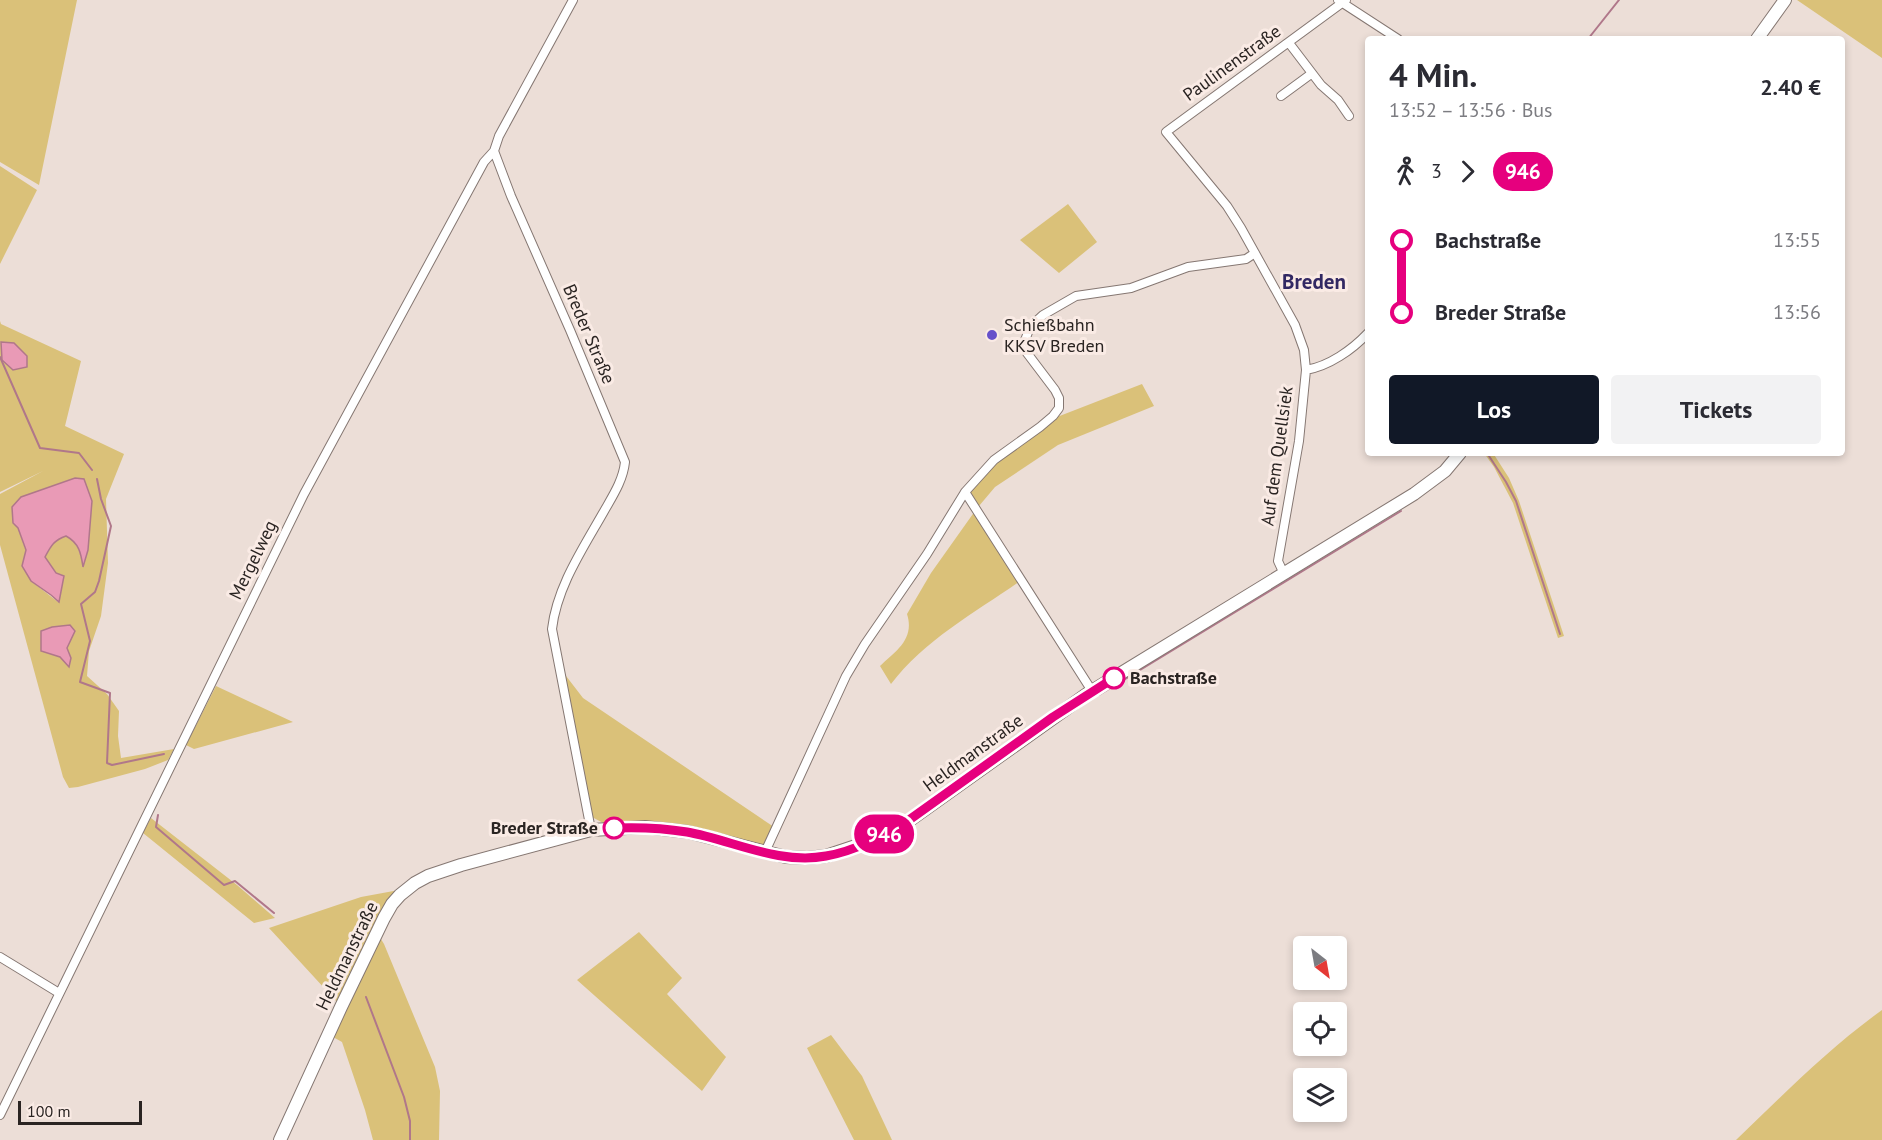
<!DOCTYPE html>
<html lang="de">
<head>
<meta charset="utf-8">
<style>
	:root { --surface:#fff; --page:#f2f2f3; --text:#2b2b33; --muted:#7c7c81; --accent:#111827 }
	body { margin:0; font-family:"PT Sans",sans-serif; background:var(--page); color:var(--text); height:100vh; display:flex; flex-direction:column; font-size:22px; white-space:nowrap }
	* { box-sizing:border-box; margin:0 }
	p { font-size:20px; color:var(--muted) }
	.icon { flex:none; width:33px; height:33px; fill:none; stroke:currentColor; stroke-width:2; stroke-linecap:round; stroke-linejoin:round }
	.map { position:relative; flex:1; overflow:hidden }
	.panel { position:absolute; left:1365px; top:36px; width:480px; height:420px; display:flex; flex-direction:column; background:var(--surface); border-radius:6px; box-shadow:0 3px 9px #0003 }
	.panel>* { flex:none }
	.badge { padding:0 12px; border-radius:20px; font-size:21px; line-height:39px }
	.needle { width:39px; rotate:149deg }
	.tools { position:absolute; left:1293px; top:936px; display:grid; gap:12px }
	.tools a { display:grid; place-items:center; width:54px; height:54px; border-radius:6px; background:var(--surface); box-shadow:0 3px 9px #0003; font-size:30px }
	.scale { position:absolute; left:18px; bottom:15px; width:124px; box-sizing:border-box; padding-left:6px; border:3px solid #2a2422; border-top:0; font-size:16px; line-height:21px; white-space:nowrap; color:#2a2422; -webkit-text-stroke:4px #faebe5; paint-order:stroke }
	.map>.badge { position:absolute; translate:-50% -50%; box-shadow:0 0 0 3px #fff }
	.legs { display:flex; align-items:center; gap:9px; height:66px; padding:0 24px; font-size:20px }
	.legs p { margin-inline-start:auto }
	.summary { display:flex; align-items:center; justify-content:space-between; height:102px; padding:0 24px }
	h1 { font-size:33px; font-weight:700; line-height:45px }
	.button { display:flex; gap:12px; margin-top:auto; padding:12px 24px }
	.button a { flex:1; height:69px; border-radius:6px; background:var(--accent); color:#fff; font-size:24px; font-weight:700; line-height:69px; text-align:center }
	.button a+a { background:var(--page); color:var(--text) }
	ul { padding:0 24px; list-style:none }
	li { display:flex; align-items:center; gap:21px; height:72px; font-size:22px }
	li i { display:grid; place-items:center; width:9px; height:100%; margin:0 8px; background:currentColor }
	li i::after { content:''; width:15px; height:15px; margin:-8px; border:4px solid; border-radius:50%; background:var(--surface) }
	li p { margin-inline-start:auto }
	li:first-child i { background:linear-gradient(#0000 50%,currentColor 0) }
	li:last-child i { background:linear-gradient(currentColor 50%,#0000 0) }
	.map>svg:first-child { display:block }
	.green { fill:#dac179; fill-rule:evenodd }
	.water { fill:#e99ab6; stroke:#b0778a; stroke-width:1.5 }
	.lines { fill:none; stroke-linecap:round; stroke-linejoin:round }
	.stream { stroke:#b0778a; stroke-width:2 }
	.minor-casing { stroke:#857772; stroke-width:10 }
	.secondary-casing { stroke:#857772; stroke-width:14 }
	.minor { stroke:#fff; stroke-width:8 }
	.secondary { stroke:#fff; stroke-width:12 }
	.line-1-casing { stroke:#fff; stroke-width:14 }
	.line-1 { stroke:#e6007e; stroke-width:9 }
	.poi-dot { fill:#6651ca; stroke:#faebe5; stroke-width:2 }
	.stop-1-dot { fill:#fff; stroke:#e6007e; stroke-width:3 }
	.labels { text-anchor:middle; stroke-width:6; stroke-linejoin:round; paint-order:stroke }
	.street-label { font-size:18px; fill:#2a2422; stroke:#faebe5 }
	.poi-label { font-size:18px; fill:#2a2422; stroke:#faebe5; text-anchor:start }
	.stop-label { font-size:18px; font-weight:bold; fill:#2a2422; stroke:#faebe5; text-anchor:start }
	.quarter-label { font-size:21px; font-weight:bold; fill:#322863; stroke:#faebe5 }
</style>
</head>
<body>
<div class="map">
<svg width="1882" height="1140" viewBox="0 0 1882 1140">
	<rect width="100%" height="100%" fill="#ecded7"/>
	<path class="green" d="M0,0H77L39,185L0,162Z
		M1797,0H1882V58Z
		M0,166L37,190L0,264Z
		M1068,204L1097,242L1059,273L1020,240Z
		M0,321L1,324L81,361L65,426L124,454L106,499L108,563L101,616L89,651L87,676L107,694L119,711L118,736L121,758L174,749L168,760L145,769L78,787L69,788L63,777L0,545V494L43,471L0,492ZM84,479L92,501L88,550L83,565C80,553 79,543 66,536L56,539L45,557L56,573L58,602L31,581L26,551L18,528Z
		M1142,384L1154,406L1058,445L995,487L979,506L970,491L994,464L1057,417Z
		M1484,453H1493L1509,478L1519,501L1564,636L1558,638L1513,503L1494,467Z
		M975,511L1020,581C976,612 924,640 891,684L880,666C896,651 915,639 907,614L931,573Z
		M563,672L583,698L774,827L766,844L760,847L605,824L592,817Z
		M216,686L293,722L194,749L186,745Z
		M151,818L237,885L275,918L254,923L143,833Z
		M399,890L337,1002L269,928L361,897Z
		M639,932L682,978L667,994L726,1057L702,1091L577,980Z
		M379,936L384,944L435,1067L440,1091L439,1140H373L365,1110L342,1042L333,1037Z
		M1882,1010V1140H1736C1783,1095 1829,1048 1882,1010Z
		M831,1035L862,1076L892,1140H854L807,1048Z"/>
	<path class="water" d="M1,342L14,343L27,356V367L13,370L2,360Z
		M75,478L84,479L92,501L88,550L83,567C81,553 79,543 66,536C54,540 51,546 45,557L56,573L64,576L59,602L51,595L31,581L22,566L26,550L18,528L13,523L12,507L21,497Z
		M70,625L75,631L67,648L71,658L69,667L60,657L41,651V631L52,627Z"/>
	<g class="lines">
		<path class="stream" d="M1588,39L1619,0
			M0,357L40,448L79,453L92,470
			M1366,381L1368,379
			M1487,453L1506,482L1516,501L1560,634
			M97,479L101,499L111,526L99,581L95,592L81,604L90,641L80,682L110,693L107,763L112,765L164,754
			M1099,695L1401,511
			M158,815L156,827L224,885L235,881L274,913
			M366,997L404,1097L410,1121V1140"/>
		<g class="minor-casing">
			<path id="minor" d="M573,0L499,136L494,151L511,196L570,330L625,462C623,481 612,497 603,513C582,550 557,587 552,629L591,830
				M1338,0L1398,39
				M1289,43L1321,85L1338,100L1349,116
				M1281,96L1311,74
				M1306,370C1329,366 1352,350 1368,333
				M965,492L1092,691
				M1284,574L1278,561L1299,441L1306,370L1304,350L1295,325L1241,228L1227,206L1166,132L1346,0
				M765,852L846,676L865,644L927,554L965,492L994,460L1040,427L1053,416L1059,408V398L1055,390L1027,353L1024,343L1030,327L1043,315L1076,296L1131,288L1188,267L1246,259L1255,253
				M0,957L59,993
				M0,1115L304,494L484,162L494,151"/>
		</g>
		<g class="secondary-casing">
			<path id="secondary" d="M1757,39L1785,0
				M280,1140L341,1007L384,918L392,904L400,895L415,883L428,876L461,865L591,830L645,827L688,832L786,857L807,858L826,856L865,843L910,820L1087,694L1414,494L1445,471L1460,453"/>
		</g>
		<use href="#minor" class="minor"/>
		<use href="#secondary" class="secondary"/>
	</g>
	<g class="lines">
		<g class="line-1-casing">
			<path id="line-1" d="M614,828C639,827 663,828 687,832C732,840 779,865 826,856C856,851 884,835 909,820L1053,717L1114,678"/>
		</g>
		<use href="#line-1" class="line-1"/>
	</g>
	<circle class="poi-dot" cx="992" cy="335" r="6"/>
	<g class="stop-1-dot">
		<circle cx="1114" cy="678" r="10"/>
		<circle cx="614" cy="828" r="10"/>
	</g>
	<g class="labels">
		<g class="street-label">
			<text transform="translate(1232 63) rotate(-36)" y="6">Paulinenstraße</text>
			<text transform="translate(589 334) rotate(67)" y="6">Breder Straße</text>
			<text transform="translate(1277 456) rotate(-82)" y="6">Auf dem Quellsiek</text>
			<text transform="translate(253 560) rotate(-64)" y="6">Mergelweg</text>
			<text transform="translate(973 753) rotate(-36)" y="6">Heldmanstraße</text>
			<text transform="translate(347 956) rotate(-64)" y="6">Heldmanstraße</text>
		</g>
		<g class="poi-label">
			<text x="1004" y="331">Schießbahn<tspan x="1004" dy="21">KKSV Breden</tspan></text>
		</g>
		<g class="stop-label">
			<text x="1130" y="684">Bachstraße</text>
			<text x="598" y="834" text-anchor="end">Breder Straße</text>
		</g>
		<g class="quarter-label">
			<text x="1314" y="289">Breden</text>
		</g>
	</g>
</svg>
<div class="tools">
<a><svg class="needle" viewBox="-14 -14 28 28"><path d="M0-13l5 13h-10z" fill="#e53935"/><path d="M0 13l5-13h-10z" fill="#7c7c81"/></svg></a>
<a><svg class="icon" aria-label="locate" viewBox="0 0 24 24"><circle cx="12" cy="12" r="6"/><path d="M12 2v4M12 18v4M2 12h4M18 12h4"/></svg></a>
<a><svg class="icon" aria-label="layers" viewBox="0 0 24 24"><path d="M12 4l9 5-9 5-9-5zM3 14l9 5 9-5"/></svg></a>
</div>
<div class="scale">100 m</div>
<b class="badge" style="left:884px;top:834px;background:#e6007e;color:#fff">946</b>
<section class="panel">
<div class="summary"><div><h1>4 Min.</h1><p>13:52 – 13:56 · Bus</p></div><b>2.40 €</b></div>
<div class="legs"><svg class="icon" aria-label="walk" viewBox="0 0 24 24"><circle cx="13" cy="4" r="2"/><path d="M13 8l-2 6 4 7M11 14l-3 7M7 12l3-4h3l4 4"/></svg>3<svg class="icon" aria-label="forward" viewBox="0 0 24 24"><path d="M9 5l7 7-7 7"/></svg><b class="badge" style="background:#e6007e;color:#fff">946</b></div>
<ul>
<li><i style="color:#e6007e"></i><b>Bachstraße</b><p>13:55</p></li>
<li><i style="color:#e6007e"></i><b>Breder Straße</b><p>13:56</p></li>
</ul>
<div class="button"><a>Los</a><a>Tickets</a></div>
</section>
</div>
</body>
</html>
